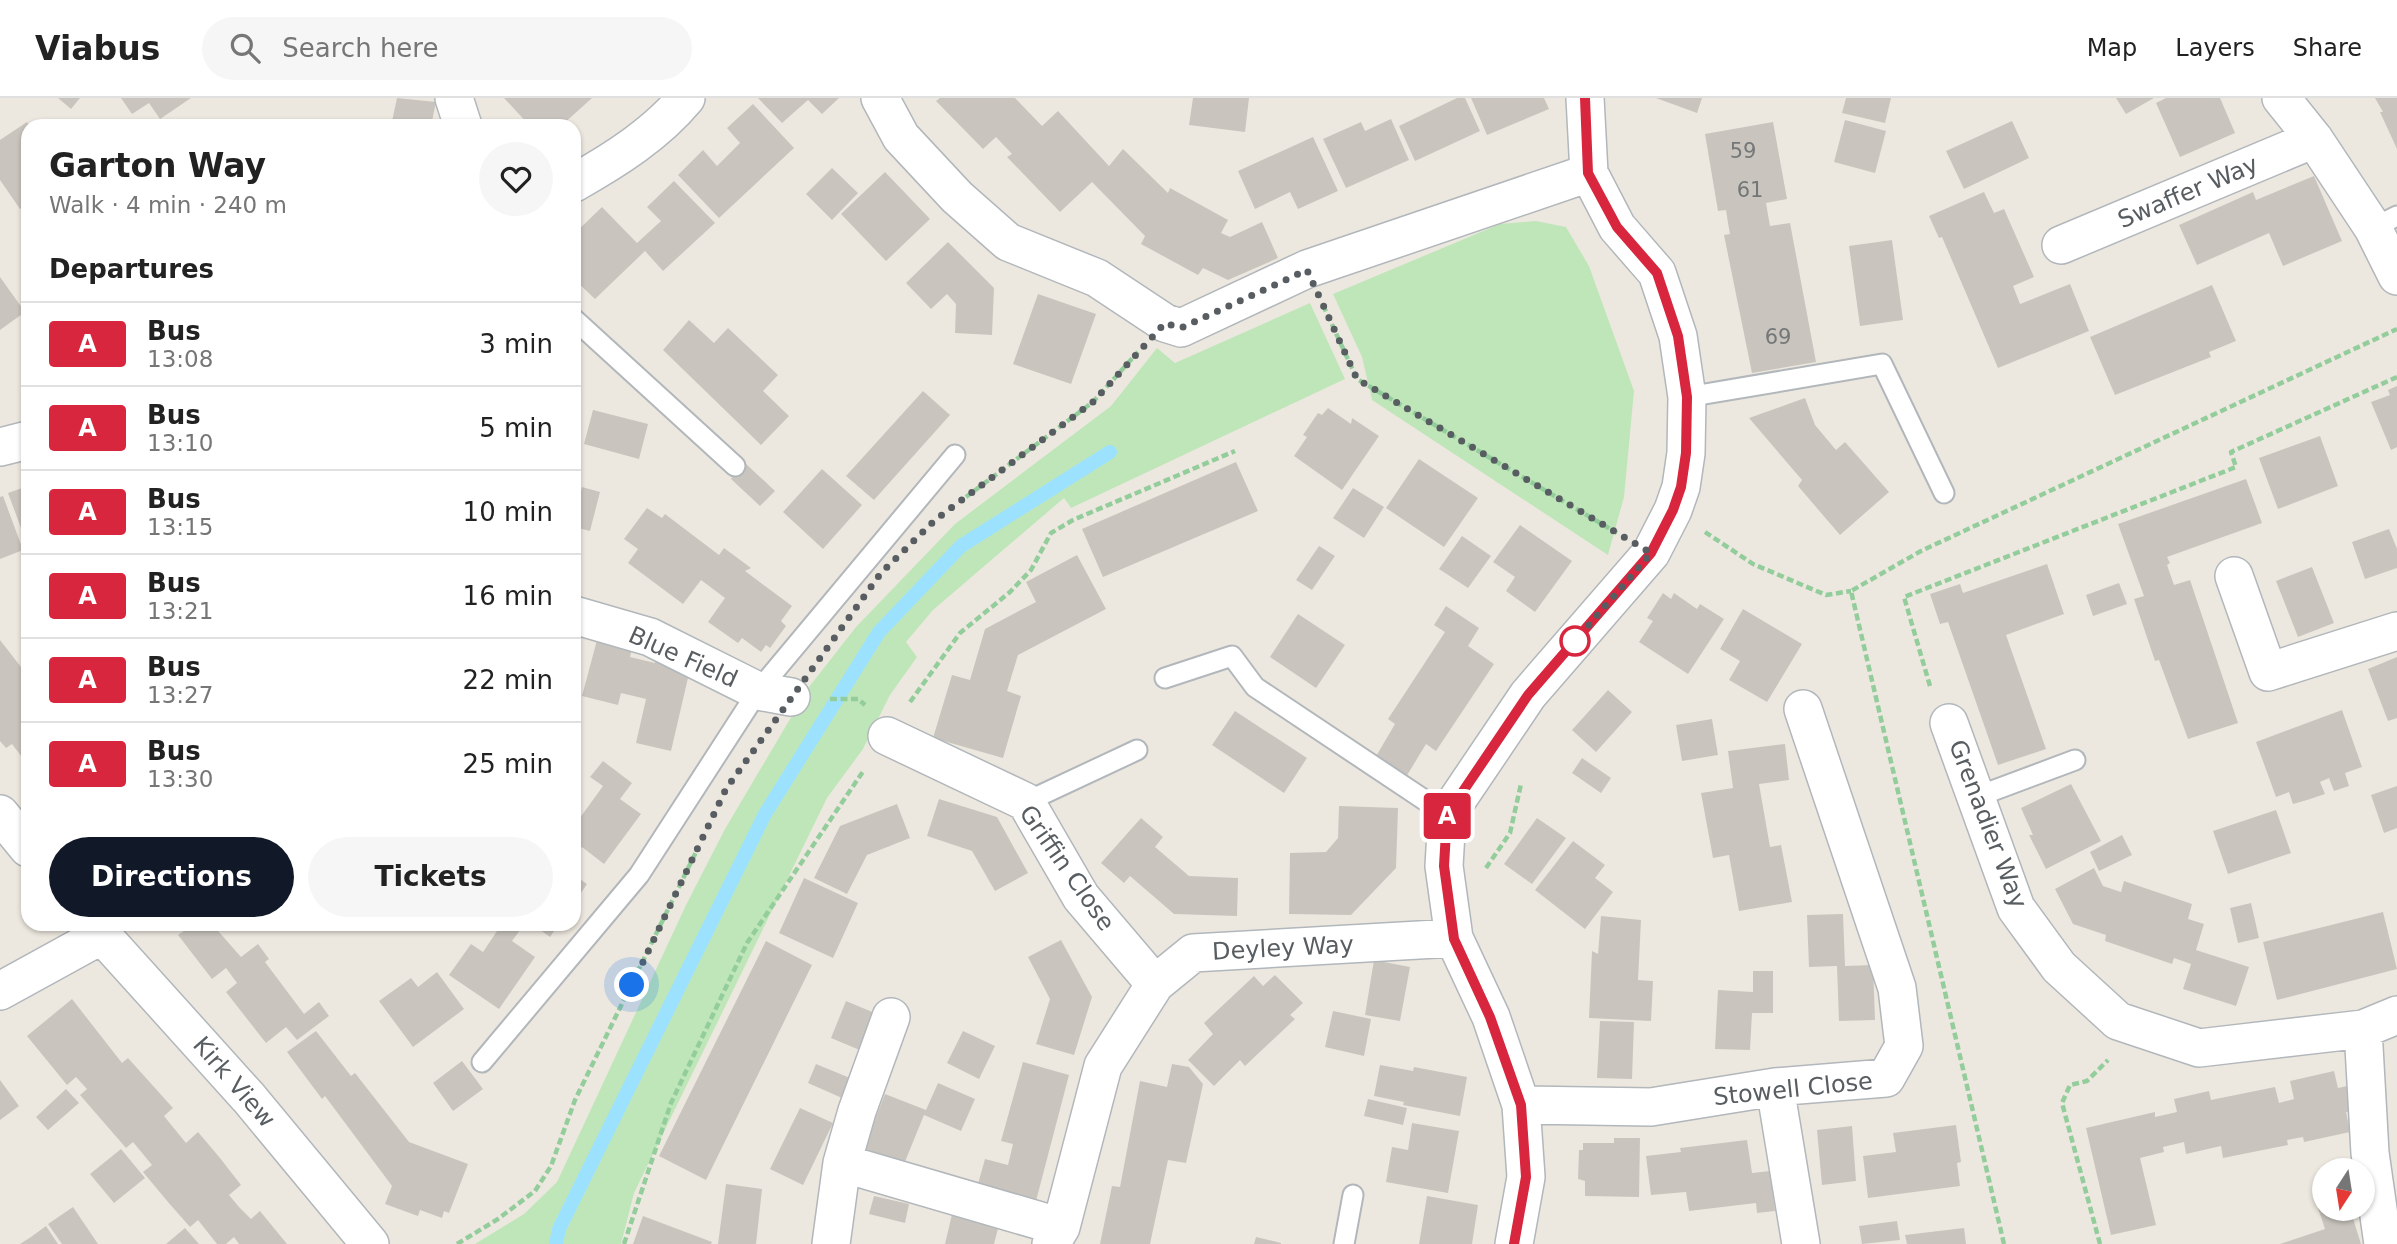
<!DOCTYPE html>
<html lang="en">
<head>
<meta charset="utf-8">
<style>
	:root { --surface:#fff; --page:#f6f6f6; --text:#222; --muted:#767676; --line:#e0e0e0; --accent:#111827 }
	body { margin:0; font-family:"DejaVu Sans",sans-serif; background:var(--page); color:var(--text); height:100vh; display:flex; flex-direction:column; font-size:26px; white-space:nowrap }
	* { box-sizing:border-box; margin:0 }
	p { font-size:23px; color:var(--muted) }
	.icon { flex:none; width:38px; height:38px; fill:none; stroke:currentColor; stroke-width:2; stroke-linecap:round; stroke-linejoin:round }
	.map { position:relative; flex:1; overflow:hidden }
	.side { position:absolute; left:21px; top:21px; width:560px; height:812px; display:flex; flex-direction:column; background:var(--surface); border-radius:21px; box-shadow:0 2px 5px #0004 }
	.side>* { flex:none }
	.badge { padding:0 14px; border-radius:5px; font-size:24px; line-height:46px }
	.needle { width:46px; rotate:192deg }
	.tools { position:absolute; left:2312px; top:1060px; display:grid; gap:14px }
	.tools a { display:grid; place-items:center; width:63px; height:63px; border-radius:50%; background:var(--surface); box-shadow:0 2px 5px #0004; font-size:35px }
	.you { position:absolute; width:35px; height:35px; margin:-18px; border:5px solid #fff; border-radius:50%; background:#1a73e8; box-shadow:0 0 0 10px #1a73e833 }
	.map>.badge { position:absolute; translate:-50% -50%; box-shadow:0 0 0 4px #fff }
	h2 { padding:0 28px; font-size:26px; line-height:63px }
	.round { display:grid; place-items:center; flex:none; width:74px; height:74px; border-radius:37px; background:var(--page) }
	.headline { display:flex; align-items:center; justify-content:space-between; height:119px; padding:0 28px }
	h1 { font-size:33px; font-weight:600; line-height:52px }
	.button { display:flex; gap:14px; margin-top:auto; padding:14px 28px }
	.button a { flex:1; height:80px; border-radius:42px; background:var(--accent); color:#fff; font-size:28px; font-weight:600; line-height:80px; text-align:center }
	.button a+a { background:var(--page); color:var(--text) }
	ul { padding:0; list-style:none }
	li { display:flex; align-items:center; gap:21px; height:84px; padding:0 28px; border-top:2px solid var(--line) }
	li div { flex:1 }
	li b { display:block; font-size:26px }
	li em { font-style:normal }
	li .badge { min-width:77px; font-weight:700; text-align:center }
	header { display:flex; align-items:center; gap:42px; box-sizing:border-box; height:98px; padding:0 35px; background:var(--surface); border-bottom:2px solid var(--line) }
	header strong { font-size:33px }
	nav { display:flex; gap:38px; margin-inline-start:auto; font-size:24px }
	.search { width:490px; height:63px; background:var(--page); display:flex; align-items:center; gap:18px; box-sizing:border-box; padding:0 24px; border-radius:38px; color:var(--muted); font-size:26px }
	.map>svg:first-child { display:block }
	.green { fill:#bfe6b9 }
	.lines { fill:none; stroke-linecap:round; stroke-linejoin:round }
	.stream { stroke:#9ce2ff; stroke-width:14 }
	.building { fill:#c9c5be }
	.service-casing { stroke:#b2b7bb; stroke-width:23 }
	.minor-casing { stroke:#b2b7bb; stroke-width:40 }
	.path { stroke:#94cd9c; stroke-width:4.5; stroke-dasharray:7 3.5; stroke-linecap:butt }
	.service { stroke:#fff; stroke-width:19 }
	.minor { stroke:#fff; stroke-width:37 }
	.line-casing { stroke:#fff; stroke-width:16 }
	.line { stroke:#d7263d; stroke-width:10 }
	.walk { stroke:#585d61; stroke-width:7; stroke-dasharray:0 12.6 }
	.stop-dot { fill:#fff; stroke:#d7263d; stroke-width:3.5 }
	.labels { text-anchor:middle; stroke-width:7; stroke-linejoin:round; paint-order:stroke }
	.number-label { font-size:21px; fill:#747778 }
	.street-label { font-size:24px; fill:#585d61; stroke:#fff }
</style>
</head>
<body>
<header>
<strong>Viabus</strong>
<div class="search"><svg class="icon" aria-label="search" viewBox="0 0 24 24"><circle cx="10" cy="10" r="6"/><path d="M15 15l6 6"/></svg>Search here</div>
<nav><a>Map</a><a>Layers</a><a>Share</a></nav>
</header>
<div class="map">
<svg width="2397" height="1146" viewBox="0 0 2397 1146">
	<rect width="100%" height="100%" fill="#ede8df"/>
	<path class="green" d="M1536,123L1566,129L1589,168L1634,293L1624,399L1608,457L1372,302L1362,259L1333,196L1500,126Z
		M1310,205L1345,281L1071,410L1064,400L933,512L906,544L917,559L890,597L863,651L827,700L634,1095L621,1146H475L524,1116L557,1084L686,807L725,731L809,589L856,529L955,426L1111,308L1157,250L1175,265Z"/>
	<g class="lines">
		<path class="stream" d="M556,1146L559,1131L765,716L879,534L961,448L1110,354"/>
	</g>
	<path class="building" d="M58,0H80L71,11Z
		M121,0H191L160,21L149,5L132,16Z
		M397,0L436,4L431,28H391Z
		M504,0H592L561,28H530Z
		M758,0H839L822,16L808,2L782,25Z
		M940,0H1015L1042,28L1058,13L1109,68L1123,51L1168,95L1170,90L1228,122L1221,135L1230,139L1262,124L1278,160L1228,182L1203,170L1198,177L1141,146L1145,138L1092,84L1060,114L1007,59L1012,56L996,39L983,51L936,3Z
		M1193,0H1249L1245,34L1189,27Z
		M1457,0H1465L1480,33L1415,63L1399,28Z
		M1471,0H1544L1549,11L1487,37Z
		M1656,0H1702L1697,15Z
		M1846,0H1891L1885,25L1842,15Z
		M2116,0H2154L2126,16Z
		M2166,0H2220L2235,35L2180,59L2156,5Z
		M2375,0H2397V51L2380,14H2383Z
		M753,6L794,50L719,120L678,77L703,52L717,68L740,45L727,30Z
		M1391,21L1409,62L1346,90L1323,41L1361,24L1365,33Z
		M1845,22L1886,33L1875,75L1834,64Z
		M2012,23L2029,60L1964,91L1946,53Z
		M27,24L29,28L28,106L20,111L0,82V42Z
		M1773,24L1787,101L1766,105L1770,128L1790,125L1816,264L1752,275L1724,137L1730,136L1728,125L1726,112L1718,113L1705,36Z
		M1313,39L1338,93L1298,111L1290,94L1255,111L1238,73Z
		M832,70L858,95L832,122L806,96Z
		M885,74L930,121L886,163L841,116Z
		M2314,78L2342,143L2283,168L2269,135L2197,167L2179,127L2253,94L2256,102Z
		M674,83L715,125L663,173L645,153L595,201L574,181V136L602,109L637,145L661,123L647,109Z
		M1984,94L1994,115L2004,111L2034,179L2013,188L2020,206L2070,186L2089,233L1998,270L1942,139L1939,140L1929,118Z
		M1892,142L1903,222L1860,228L1849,148Z
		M948,144L994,190L992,237L955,235L956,206L947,196L931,211L906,185Z
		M0,179L25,214L0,232Z
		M2212,187L2236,243L2209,254L2211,259L2115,297L2090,239Z
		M1038,196L1096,216L1071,286L1013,266Z
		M689,222L714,245L728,230L778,277L763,293L789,318L761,347L663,252Z
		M2397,288V349L2391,352L2371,304L2390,297L2388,292Z
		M923,293L950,317L874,402L846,378Z
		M1805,300L1815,327L1836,352L1845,344L1889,394L1840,437L1798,388L1802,382L1749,320Z
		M1328,310L1351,326L1352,320L1379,338L1342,392L1294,358L1307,339L1303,337L1318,315L1322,317Z
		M593,312L648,326L639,361L584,346Z
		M2320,338L2338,388L2278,411L2259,360Z
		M1419,361L1478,400L1444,449L1386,410Z
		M1236,364L1258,413L1103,479L1082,431Z
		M745,365L775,393L760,408L731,381Z
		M822,371L862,407L823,451L783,414Z
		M2246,381L2262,425L2167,459L2170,465L2167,467L2174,487L2190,482L2238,625L2188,641L2159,562L2155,563L2134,501L2144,498L2118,426Z
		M28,388V428L21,430L8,395Z
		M582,389L600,394L590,433L574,429V409L577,410Z
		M1353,390L1384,409L1364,440L1333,420Z
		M3,398L23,452L0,461V399Z
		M647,410L662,420L665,416L719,457L724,450L751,470L745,473L792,508L781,523L786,528L770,550L766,547L761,554L742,540L738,545L708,524L725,500L701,482L683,506L628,465L638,451L624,441Z
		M1520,427L1572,463L1535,514L1506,493L1515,479L1493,464Z
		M2389,431L2397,451V470L2365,481L2352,444Z
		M1462,438L1491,458L1468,490L1439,471Z
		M1319,448L1335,458L1312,492L1296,482Z
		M1077,457L1106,511L1018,557L1007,593L1021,598L1003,660L933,640L952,577L970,582L985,531L1036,504L1026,484Z
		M2047,466L2064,516L2006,537L2046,651L1998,667L1948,524L1940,526L1930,496L1960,486L1963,495Z
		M2312,469L2334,525L2298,539L2276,483Z
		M2119,485L2127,506L2093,518L2086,497Z
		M1663,495L1671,501L1674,495L1697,511L1700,506L1724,521L1688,576L1639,544L1653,523L1647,520Z
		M1446,508L1479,530L1468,548L1494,566L1436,653L1426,646L1406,679L1375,660L1395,626L1388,621L1445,534L1434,527Z
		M1743,511L1802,546L1767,604L1729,582L1740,563L1720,551Z
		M1298,516L1345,547L1316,590L1270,559Z
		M0,542L28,578V667L12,646L6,650L0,643Z
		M597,542L632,551L630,559L655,565L656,559L691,567L671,653L636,645L646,601L621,595L618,607L582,598Z
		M2397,559V620L2388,623L2368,571Z
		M1608,592L1632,614L1596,654L1572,632Z
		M2342,612L2362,669L2345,675L2349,688L2334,693L2329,680L2320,684L2325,696L2307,702L2293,706L2289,694L2276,699L2256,644Z
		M1235,613L1307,660L1284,695L1212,647Z
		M1712,621L1718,657L1682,663L1676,627Z
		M1785,646L1789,682L1759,686L1770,749L1781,747L1792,804L1739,813L1729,757L1713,760L1701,695L1733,690L1728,653Z
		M1582,660L1611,680L1601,695L1572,675Z
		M603,663L632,685L620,701L641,716L604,766L582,749L574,759V728L603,688L590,679Z
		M2071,686L2101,743L2046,771L2029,737H2033L2021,710Z
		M2397,688V730L2384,735L2371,697Z
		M939,701L997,719L1028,775L995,793L972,753L927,738Z
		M897,706L910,740L867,757L847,796L814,780L840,728Z
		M1339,708L1398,710L1396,770L1351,817L1289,816L1290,755L1326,754L1338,740Z
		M2276,712L2291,755L2228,776L2213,733Z
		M1141,720L1163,739L1155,749L1189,778L1238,780L1237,818L1174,816L1130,778L1124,785L1101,765Z
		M1537,720L1566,740L1532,786L1504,766Z
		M2122,737L2132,757L2099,773L2090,754Z
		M1573,743L1605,767L1595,780L1613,794L1585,831L1535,792Z
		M2094,770L2103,788L2121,794L2124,783L2192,806L2188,821L2204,826L2196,852L2249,869L2236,908L2183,891L2191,866L2174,860L2172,866L2105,843L2106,837L2073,826L2055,791Z
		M574,777L587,786L574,805Z
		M804,780L858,805L833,860L779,835Z
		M2251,805L2259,840L2238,845L2230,810Z
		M2383,814L2397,871L2277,902L2263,844Z
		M1843,816L1845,868L1873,867L1875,922L1839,923L1837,868L1809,869L1807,817Z
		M1601,818L1641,822L1638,882L1653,883L1651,923L1589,920L1592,853L1598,856Z
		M185,826H212L241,859L258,846L269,861L265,864L304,916L319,904L329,918L297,942L286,929L266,945L226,894L237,885L226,870L212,881L178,837L188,830Z
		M485,826H520L523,828L512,843L535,859L499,911L449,877L471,846L483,854L497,833Z
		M532,826H559L550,839Z
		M1061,842L1092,899L1074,957L1036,946L1050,901L1028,859Z
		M766,843L812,867L706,1082L659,1058Z
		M1374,862L1410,869L1400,923L1365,917Z
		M1753,873H1773V915H1752L1750,952L1715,951L1718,892L1753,894Z
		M437,874L464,911L413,949L379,903L411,880L418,889Z
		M1275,877L1303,905L1290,917L1295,921L1245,968L1240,962L1214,988L1188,962L1213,936L1204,925L1254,878L1263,888Z
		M72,901L122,965L128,960L173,1010L164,1018L186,1045L198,1034L220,1060L241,1087L229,1097L239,1109L251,1121L260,1113L287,1146H239L234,1139L226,1146H217L198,1122L190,1129L168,1104L143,1074L152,1067L133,1044L126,1050L80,997L87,991L76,979L67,987L27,938Z
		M846,903L877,916L862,953L831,940Z
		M1333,913L1371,921L1364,958L1325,949Z
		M1600,923L1634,924L1632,981L1597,980Z
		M316,933L351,978L355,975L409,1044L468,1066L449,1115L444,1113L442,1120L420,1112L418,1118L385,1106L392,1088L325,998L322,1001L287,954Z
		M963,933L995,948L979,981L947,965Z
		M462,963L483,991L453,1013L433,985Z
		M1023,964L1069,977L1036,1103L976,1093L985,1061L1008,1067L1013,1046L1001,1043Z
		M816,966L850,980L842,1000L808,985Z
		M1172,966L1189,969L1203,986L1186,1065L1168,1062L1150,1146H1100L1112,1088L1120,1089L1140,983L1167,989Z
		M1380,967L1413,973L1414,969L1467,979L1460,1018L1403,1007L1404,1004L1374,998Z
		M2334,973L2338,990L2347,988L2353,1013L2346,1014L2350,1034L2304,1044L2303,1039L2287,1042L2288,1047L2223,1060L2221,1048L2186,1056L2184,1044L2163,1049L2164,1054L2140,1060L2156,1127L2111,1137L2086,1030L2155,1014V1019L2177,1014L2174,1001L2209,993L2211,1002L2275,989L2279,1005L2294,1001L2290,983Z
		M0,982L19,1008L0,1022Z
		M938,985L975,1001L961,1033L924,1017L902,1071L862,1055L885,996L926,1012Z
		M66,991L79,1005L48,1032L36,1019Z
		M1368,1001L1407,1010L1403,1027L1364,1018Z
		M800,1010L833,1025L803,1087L770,1071Z
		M1412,1025L1459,1033L1448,1095L1386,1084L1392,1049L1408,1052Z
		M1956,1027L1961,1064L1957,1065L1960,1088L1868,1100L1863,1058L1896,1054L1893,1035Z
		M1852,1028L1856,1083L1822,1087L1817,1032Z
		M1614,1040H1640L1639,1099L1585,1098V1083L1578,1081L1579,1052H1583V1045H1614Z
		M1747,1042L1752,1075L1770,1073L1775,1113L1757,1115L1756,1105L1689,1113L1686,1094L1651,1097L1646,1058L1681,1054L1680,1050Z
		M121,1051L145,1080L114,1105L90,1076Z
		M726,1086L762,1091L756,1146H718Z
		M874,1098L909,1106L905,1125L869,1116Z
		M1427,1098L1478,1107L1472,1146H1419Z
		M73,1109L98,1146H62L48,1126Z
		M2324,1109V1111H2350L2361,1146H2280L2325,1131L2318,1110Z
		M953,1112L1000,1123L994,1146H945Z
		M643,1118L712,1144L711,1146H633Z
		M1897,1123L1900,1142L1862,1146L1859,1128Z
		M46,1128L58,1146H20L31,1139Z
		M185,1130L199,1146H166Z
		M1964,1130L1966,1146H1907L1905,1137Z
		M1256,1139L1281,1145V1146H1254Z"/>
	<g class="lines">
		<g class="service-casing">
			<path id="service" d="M2373,130L2397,118
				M574,221L735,368
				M1687,299L1882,266L1944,395
				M1165,580L1232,558L1255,589L1447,717
				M1976,699L2075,662
				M1026,704L1137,652
				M482,964L639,777L758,593L955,357
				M1344,1146L1353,1097"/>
		</g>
		<g class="minor-casing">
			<path id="minor" d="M454,0L463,28
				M880,0L901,39L957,99L1008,144L1097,180L1165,225L1181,230L1307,171L1589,75
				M2281,0L2314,41L2373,130L2397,178
				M574,85C615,62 656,36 686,0
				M2061,147L2314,41
				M0,349L28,342
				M2234,478L2268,574L2397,533
				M574,517L650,539L758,593L791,599
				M1949,625L2016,810L2059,869L2118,923L2199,950L2363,931L2397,917
				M887,638L1026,704L1081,799L1155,886
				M0,716L28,750
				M92,826L249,1000L370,1146
				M0,893L102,837
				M2363,931L2370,1055L2383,1146
				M1775,989L1801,1146
				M1521,1007L1651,1009L1775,989L1886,980L1904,948L1897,890L1803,611
				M842,1065L1061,1129
				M831,1146L842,1065L857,1013L891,919
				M1051,1146L1061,1129L1103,968L1155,886L1193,855L1454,840
				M1514,1146L1526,1079L1521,1007L1491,919L1454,840L1444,768L1447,717L1528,597L1651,455L1673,412L1681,389L1686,355L1687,299L1678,238L1657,175L1617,129L1589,75L1585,0"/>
		</g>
		<path class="path" d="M1323,207L1357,281L1617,435
			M966,399L1093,304L1138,254
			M1705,434L1753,466L1826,497L1851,493
			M1930,588L1904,499L2236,369L2231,354L2397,279
			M830,601H858L865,607
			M910,604L960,535L1010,494L1031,472L1051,435L1073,422L1235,353
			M1486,770L1510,735L1521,686
			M457,1146L498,1121L535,1093L551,1068L575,1002L696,754
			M624,1146L671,1005L747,845L864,672
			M2004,1146L1851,493L1921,453L2397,231
			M2100,1146L2062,1005L2070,987L2087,983L2108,962"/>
		<use href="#service" class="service"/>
		<use href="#minor" class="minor"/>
	</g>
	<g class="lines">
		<g class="line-casing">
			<path id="line" d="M1514,1146L1526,1079L1521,1007L1490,919L1454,841L1444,768L1447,717L1528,597L1651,455L1673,412L1681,389L1686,355L1687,299L1678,238L1657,175L1617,129L1588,75L1585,0"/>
		</g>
		<use href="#line" class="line"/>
		<path class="walk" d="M632,887L726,691L881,475L935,422L1093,304L1165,225L1181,230L1307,172L1357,281L1651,455L1575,543"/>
	</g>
	<circle class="stop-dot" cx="1575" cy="543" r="14"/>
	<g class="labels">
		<g class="number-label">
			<text x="1743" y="60">59</text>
			<text x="1750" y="99">61</text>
			<text x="1778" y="246">69</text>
		</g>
		<g class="street-label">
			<text transform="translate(2188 94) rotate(-23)" y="8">Swaffer Way</text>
			<text transform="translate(683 559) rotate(24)" y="8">Blue Field</text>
			<text transform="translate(1988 726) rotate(69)" y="8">Grenadier Way</text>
			<text transform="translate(1067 770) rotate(55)" y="8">Griffin Close</text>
			<text transform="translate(1283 850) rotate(-3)" y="8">Deyley Way</text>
			<text transform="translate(234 984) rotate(49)" y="8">Kirk View</text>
			<text transform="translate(1793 991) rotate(-6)" y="8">Stowell Close</text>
		</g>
	</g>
</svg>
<div class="tools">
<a><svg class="needle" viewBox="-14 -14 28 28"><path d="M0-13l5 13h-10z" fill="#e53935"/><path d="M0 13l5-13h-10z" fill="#767676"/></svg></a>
</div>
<div class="you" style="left:632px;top:887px"></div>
<b class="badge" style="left:1447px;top:718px;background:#d7263d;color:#fff">A</b>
<section class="side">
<div class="headline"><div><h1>Garton Way</h1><p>Walk · 4 min · 240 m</p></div><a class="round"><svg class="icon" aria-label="heart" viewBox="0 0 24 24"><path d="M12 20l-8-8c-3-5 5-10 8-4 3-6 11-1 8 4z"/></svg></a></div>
<h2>Departures</h2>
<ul>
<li><span class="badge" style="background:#d7263d;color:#fff">A</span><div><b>Bus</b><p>13:08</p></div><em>3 min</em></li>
<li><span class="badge" style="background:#d7263d;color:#fff">A</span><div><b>Bus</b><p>13:10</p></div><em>5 min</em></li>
<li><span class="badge" style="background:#d7263d;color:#fff">A</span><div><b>Bus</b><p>13:15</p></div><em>10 min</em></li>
<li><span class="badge" style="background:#d7263d;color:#fff">A</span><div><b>Bus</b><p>13:21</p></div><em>16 min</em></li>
<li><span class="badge" style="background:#d7263d;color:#fff">A</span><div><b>Bus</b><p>13:27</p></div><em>22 min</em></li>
<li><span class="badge" style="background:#d7263d;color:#fff">A</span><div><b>Bus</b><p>13:30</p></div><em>25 min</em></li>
</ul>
<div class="button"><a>Directions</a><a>Tickets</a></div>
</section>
</div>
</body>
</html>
